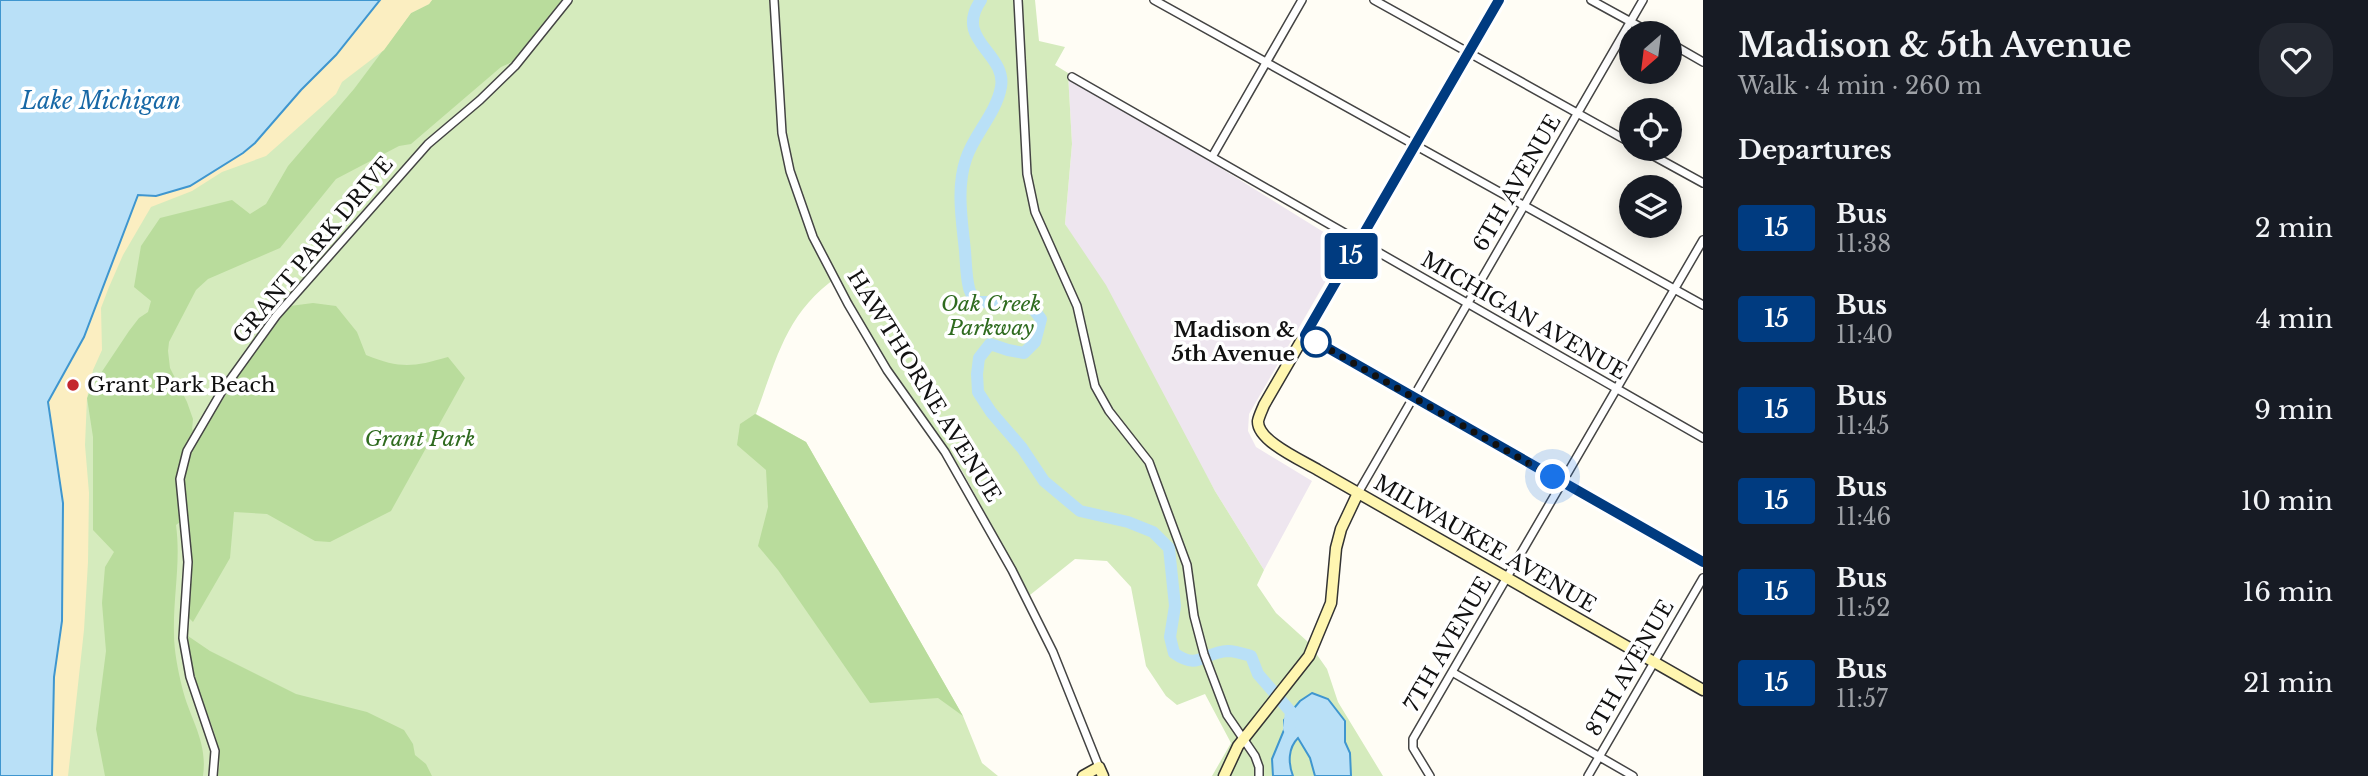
<!DOCTYPE html>
<html lang="en">
<head>
<meta charset="utf-8">
<style>
	:root { --surface:#171b24; --page:#242831; --text:#f1f3f6; --muted:#9ea1a6 }
	body { margin:0; font-family:"Libre Baskerville",serif; background:var(--page); color:var(--text); height:100vh; display:flex; flex-direction:column; font-size:26px; white-space:nowrap }
	* { box-sizing:border-box; margin:0 }
	p { font-size:23px; color:var(--muted) }
	.icon { flex:none; width:38px; height:38px; fill:none; stroke:currentColor; stroke-width:2; stroke-linecap:round; stroke-linejoin:round }
	.map { position:relative; flex:1; overflow:hidden }
	.sheet { display:flex; flex-direction:column; background:var(--surface); width:665px }
	.sheet>* { flex:none }
	.badge { padding:0 14px; border-radius:5px; font-size:24px; line-height:46px }
	.needle { width:46px; rotate:208deg }
	.fabs { position:absolute; left:1619px; top:21px; display:grid; gap:14px }
	.fabs a { display:grid; place-items:center; width:63px; height:63px; border-radius:50%; background:var(--surface); box-shadow:0 4px 18px #0003; font-size:35px }
	.you { position:absolute; width:35px; height:35px; margin:-18px; border:5px solid #fff; border-radius:50%; background:#1a73e8; box-shadow:0 0 0 10px #1a73e833 }
	.map>.badge { position:absolute; translate:-50% -50%; box-shadow:0 0 0 4px #fff }
	h2 { padding:0 35px; font-size:26px; line-height:63px }
	.round { display:grid; place-items:center; flex:none; width:74px; height:74px; border-radius:28px; background:var(--page) }
	.summary { display:flex; align-items:center; justify-content:space-between; height:119px; padding:0 35px }
	h1 { font-size:33px; font-weight:700; line-height:52px }
	ul { padding:0; list-style:none }
	li { display:flex; align-items:center; gap:21px; height:91px; padding:0 35px }
	li div { flex:1 }
	li b { display:block; font-size:26px }
	li em { font-style:normal }
	li .badge { min-width:77px; font-weight:700; text-align:center }
	main { display:flex; flex:1; min-height:0 }
	.map>svg:first-child { display:block }
	.industrial { fill:#eee6ef }
	.green { fill:#d5ebbd }
	.forest { fill:#b9dc9c }
	.sand { fill:#fbeec1 }
	.water { fill:#b9e0f7; stroke:#3f96cf; stroke-width:2 }
	.lines { fill:none; stroke-linecap:round; stroke-linejoin:round }
	.river { stroke:#b9e0f7; stroke-width:12 }
	.street-casing { stroke:#444; stroke-width:10 }
	.secondary-casing { stroke:#333; stroke-width:13 }
	.street { stroke:#fff; stroke-width:7 }
	.secondary { stroke:#fff6b0; stroke-width:10 }
	.line-casing { stroke:#fff; stroke-width:16 }
	.line { stroke:#003b80; stroke-width:10 }
	.walk { stroke:#111; stroke-width:7; stroke-dasharray:0 12.6 }
	.stop-dot { fill:#fff; stroke:#003b80; stroke-width:3.5 }
	.poi-dot { fill:#c4262e; stroke:#fff; stroke-width:2.5 }
	.labels { text-anchor:middle; stroke-width:7; stroke-linejoin:round; paint-order:stroke }
	.street-label { font-size:21px; fill:#111; stroke:#fff }
	.park-label { font-size:21px; font-style:italic; fill:#2f6b1f; stroke:#fff }
	.stop-label { font-size:21px; font-weight:bold; fill:#111; stroke:#fff; text-anchor:end }
	.poi-label { font-size:21px; fill:#111; stroke:#fff; text-anchor:start }
	.water-label { font-size:23px; font-style:italic; fill:#1768a6; stroke:#fff }
</style>
</head>
<body>
<main>
<div class="map">
<svg width="1703" height="776" viewBox="0 0 1703 776">
	<rect width="100%" height="100%" fill="#fffdf5"/>
	<path class="industrial" d="M1068,73L1346,246L1249,414L1248,431L1256,447L1312,481L1264,570L1215,491L1065,224L1072,144Z"/>
	<path class="green" d="M380,0H1035L1039,41L1065,47L1055,65L1068,73L1072,144L1065,224L1106,285L1215,491L1264,570L1257,585L1276,613L1308,642L1327,669L1338,702L1383,776H1212L1231,743L1205,694L1177,705L1166,696L1146,666L1131,587L1107,561L1075,559L1030,595L961,469L900,384L837,277C786,313 777,358 756,414L806,442L963,716L982,763L998,776H52V738L62,621L63,503L48,402L135,208L312,79L336,55Z"/>
	<path class="forest" d="M432,0H562L512,62L501,67L411,144L399,146L336,179L280,248L208,279L196,290L169,342L168,351L170,368L187,402L193,419L192,430L211,418L244,366L290,306L313,303L336,306L357,332L366,355C401,369 413,367 448,357L465,378L391,511L330,542L315,541L267,514L234,512L230,558L193,622L187,616L191,585V545L182,524L180,522L176,525C181,562 173,597 174,634C174,651 178,670 182,687C190,720 208,741 203,776H105L96,729L106,651L102,603L105,567L114,552L93,530V437L87,398L93,385L129,331L139,318L148,312L151,301L134,287L141,246L160,218L232,200L250,214L266,204L288,166L354,89L411,13L429,4Z
		M755,414L806,442L963,716L938,698L870,703L778,570L758,546L768,507L766,470L737,445L740,424Z
		M188,636L210,651L296,694L367,712L404,730L413,744L415,755L426,764L432,776H218C224,747 210,723 201,696C194,676 190,657 188,636Z"/>
	<path class="sand" d="M380,0H432L429,4L411,13L384,50L342,82L336,94L266,156L222,172L192,191L151,207L123,255L109,287L101,308L102,350L93,370L87,398L85,445L89,493L88,562L84,630L68,776H52L54,677L62,621L63,503L48,402L84,337L138,195L156,196L190,186L243,153L255,143L301,90L336,55Z"/>
	<path class="water" d="M0,0H380L336,55L301,90L255,143L243,153L190,186L156,196L138,195L84,337L48,402L63,503L62,621L54,677L52,776H0Z
		M1312,693L1328,699L1345,721V742L1350,753L1351,776H1315L1310,758L1298,738C1288,748 1288,763 1293,776H1273L1272,759L1284,730V720L1300,701Z"/>
	<g class="lines">
		<path class="river" d="M981,0C953,40 1007,53 1001,87C996,114 974,134 966,159C956,188 962,221 965,251C966,263 966,276 969,288C970,293 974,298 977,302H1001L1031,306L1041,319L1035,342L1024,353L1008,350L990,344L979,358L977,374L978,392L991,412L1022,448L1044,481L1080,511L1128,522L1153,532L1169,548L1175,606L1170,637L1174,653C1199,671 1203,652 1228,651C1235,651 1244,654 1251,656L1258,674L1291,712L1289,728"/>
		<g class="street-casing">
			<path id="street" d="M774,0L782,133L790,171L813,237L848,304L887,370L945,452L1012,570L1053,652L1099,767
				M1018,0L1027,174L1035,212L1077,306L1095,386L1109,411L1149,462L1187,565L1194,616L1204,654L1227,715L1255,756L1259,767V776
				M1154,0L1703,305
				M1374,0L1631,143
				M1591,0L1651,33
				M1670,43L1703,62
				M1072,77L1703,438
				M1641,149L1703,183
				M1212,157L1302,0
				M1358,493L1643,0
				M1452,672L1633,776
				M213,776L215,751L190,677L183,638L188,562L180,479L187,451L222,391L276,316L428,144L480,100L515,66L568,0
				M1430,776L1413,748V739L1703,240
				M1588,776L1703,578"/>
		</g>
		<g class="secondary-casing">
			<path id="secondary" d="M1499,0L1264,405C1262,410 1259,416 1258,421C1257,441 1303,461 1318,470L1703,690
				M1305,335L1703,563
				M1083,776L1099,767L1103,776
				M1224,776L1238,746L1309,656L1331,603L1336,548L1341,529L1358,493"/>
		</g>
		<use href="#street" class="street"/>
		<use href="#secondary" class="secondary"/>
	</g>
	<g class="lines">
		<g class="line-casing">
			<path id="line" d="M1499,0L1305,335L1703,562"/>
		</g>
		<use href="#line" class="line"/>
		<path class="walk" d="M1316,342L1313,340L1553,477"/>
	</g>
	<circle class="stop-dot" cx="1316" cy="342" r="14"/>
	<circle class="poi-dot" cx="73" cy="385" r="7"/>
	<g class="labels">
		<g class="street-label">
			<text transform="translate(1517 183) rotate(-60)" y="7">6TH AVENUE</text>
			<text transform="translate(313 250) rotate(-50)" y="7">GRANT PARK DRIVE</text>
			<text transform="translate(1524 316) rotate(30)" y="7">MICHIGAN AVENUE</text>
			<text transform="translate(924 386) rotate(58)" y="7">HAWTHORNE AVENUE</text>
			<text transform="translate(1485 544) rotate(30)" y="7">MILWAUKEE AVENUE</text>
			<text transform="translate(1448 644) rotate(-60)" y="7">7TH AVENUE</text>
			<text transform="translate(1630 668) rotate(-60)" y="7">8TH AVENUE</text>
		</g>
		<g class="park-label">
			<text x="991" y="311">Oak Creek<tspan x="991" dy="24">Parkway</tspan></text>
			<text x="420" y="446">Grant Park</text>
		</g>
		<g class="stop-label">
			<text x="1295" y="337">Madison &amp;<tspan x="1295" dy="24">5th Avenue</tspan></text>
		</g>
		<g class="poi-label">
			<text x="87" y="392">Grant Park Beach</text>
		</g>
		<g class="water-label">
			<text x="101" y="109">Lake Michigan</text>
		</g>
	</g>
</svg>
<div class="fabs">
<a><svg class="needle" viewBox="-14 -14 28 28"><path d="M0-13l5 13h-10z" fill="#e53935"/><path d="M0 13l5-13h-10z" fill="#9ea1a6"/></svg></a>
<a><svg class="icon" aria-label="locate" viewBox="0 0 24 24"><circle cx="12" cy="12" r="6"/><path d="M12 2v4M12 18v4M2 12h4M18 12h4"/></svg></a>
<a><svg class="icon" aria-label="layers" viewBox="0 0 24 24"><path d="M12 4l9 5-9 5-9-5zM3 14l9 5 9-5"/></svg></a>
</div>
<div class="you" style="left:1553px;top:477px"></div>
<b class="badge" style="left:1351px;top:256px;background:#003b80;color:#fff">15</b>
</div>
<section class="sheet">
<div class="summary"><div><h1>Madison &amp; 5th Avenue</h1><p>Walk · 4 min · 260 m</p></div><a class="round"><svg class="icon" aria-label="heart" viewBox="0 0 24 24"><path d="M12 20l-8-8c-3-5 5-10 8-4 3-6 11-1 8 4z"/></svg></a></div>
<h2>Departures</h2>
<ul>
<li><span class="badge" style="background:#003b80;color:#fff">15</span><div><b>Bus</b><p>11:38</p></div><em>2 min</em></li>
<li><span class="badge" style="background:#003b80;color:#fff">15</span><div><b>Bus</b><p>11:40</p></div><em>4 min</em></li>
<li><span class="badge" style="background:#003b80;color:#fff">15</span><div><b>Bus</b><p>11:45</p></div><em>9 min</em></li>
<li><span class="badge" style="background:#003b80;color:#fff">15</span><div><b>Bus</b><p>11:46</p></div><em>10 min</em></li>
<li><span class="badge" style="background:#003b80;color:#fff">15</span><div><b>Bus</b><p>11:52</p></div><em>16 min</em></li>
<li><span class="badge" style="background:#003b80;color:#fff">15</span><div><b>Bus</b><p>11:57</p></div><em>21 min</em></li>
</ul>
</section>
</main>
</body>
</html>
